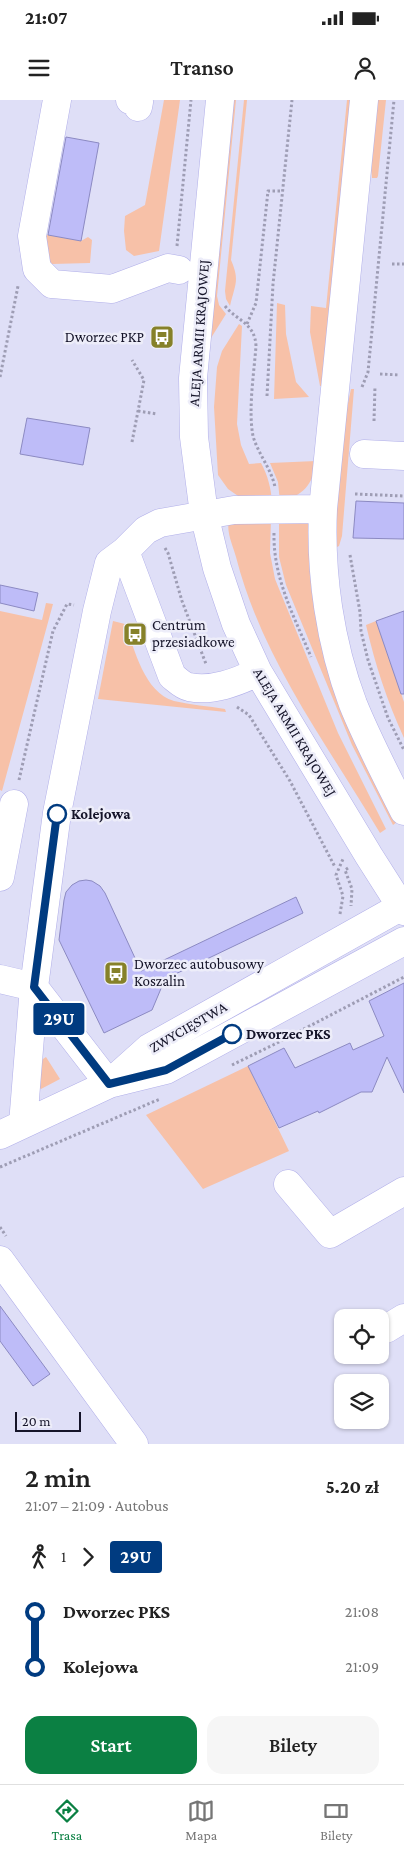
<!DOCTYPE html>
<html lang="pl">
<head>
<meta charset="utf-8">
<style>
	:root { --surface:#fff; --page:#f6f6f6; --text:#222; --muted:#767676; --line:#e0e0e0; --accent:#0b8043 }
	body { margin:0; font-family:"Crimson Pro",serif; background:var(--page); color:var(--text); height:100vh; display:flex; flex-direction:column; font-size:19px; white-space:nowrap }
	* { box-sizing:border-box; margin:0 }
	p { font-size:16px; color:var(--muted) }
	.icon { flex:none; width:28px; height:28px; fill:none; stroke:currentColor; stroke-width:2; stroke-linecap:round; stroke-linejoin:round }
	.map { position:relative; height:1344px; overflow:hidden }
	.drawer { display:flex; flex-direction:column; background:var(--surface); flex:1 }
	.drawer>* { flex:none }
	.badge { padding:0 10px; border-radius:4px; font-size:18px; line-height:32px }
	.buttons { position:absolute; left:334px; top:1209px; display:grid; gap:10px }
	.buttons a { display:grid; place-items:center; width:55px; height:55px; border-radius:10px; background:var(--surface); box-shadow:0 1px 4px #0004; font-size:25px }
	.scale { position:absolute; left:15px; bottom:12px; width:66px; box-sizing:border-box; padding-left:5px; border:2px solid #151429; border-top:0; font-size:14px; line-height:18px; white-space:nowrap; color:#151429; -webkit-text-stroke:4px #ededf9; paint-order:stroke }
	.map>.badge { position:absolute; translate:-50% -50%; box-shadow:0 0 0 2px #fff }
	.legs { display:flex; align-items:center; gap:8px; height:55px; padding:0 25px; font-size:16px }
	.legs p { margin-inline-start:auto }
	.overview { display:flex; align-items:center; justify-content:space-between; height:85px; padding:0 25px }
	h1 { font-size:28px; font-weight:600; line-height:38px }
	.action { display:flex; gap:10px; margin-top:auto; padding:10px 25px }
	.action a { flex:1; height:58px; border-radius:15px; background:var(--accent); color:#fff; font-size:20px; font-weight:600; line-height:58px; text-align:center }
	.action a+a { background:var(--page); color:var(--text) }
	ul { padding:0 25px; list-style:none }
	li { display:flex; align-items:center; gap:18px; height:55px; font-size:19px }
	li i { display:grid; place-items:center; width:8px; height:100%; margin:0 6px; background:currentColor }
	li i::after { content:''; width:12px; height:12px; margin:-6px; border:4px solid; border-radius:50%; background:var(--surface) }
	li p { margin-inline-start:auto }
	li:first-child i { background:linear-gradient(#0000 50%,currentColor 0) }
	li:last-child i { background:linear-gradient(currentColor 50%,#0000 0) }
	.status { display:flex; justify-content:space-between; align-items:center; height:35px; padding:0 25px; background:var(--surface); direction:ltr }
	.status svg { height:14px; fill:currentColor }
	header { display:flex; justify-content:space-between; align-items:center; height:65px; padding:0 25px; background:var(--surface); font-size:22px; font-weight:600 }
	.tabs { display:flex; justify-content:space-around; align-items:center; height:70px; border-top:1px solid var(--line); background:var(--surface); font-size:14px; color:var(--muted) }
	.tabs a { display:grid; justify-items:center; gap:2px }
	.tabs .current { color:var(--accent) }
	.map>svg:first-child { display:block }
	.green { fill:#f7c1a8 }
	.building { fill:#bebcf8; stroke:#8c8ac2 }
	.lines { fill:none; stroke-linecap:round; stroke-linejoin:round }
	.minor-casing { stroke:#b1afe9; stroke-width:29 }
	.path { stroke:#9e9db4; stroke-width:3; stroke-dasharray:2.5 2.5; stroke-linecap:butt }
	.minor { stroke:#fff; stroke-width:28 }
	.line-1-casing { stroke:#fff; stroke-width:11 }
	.line-1 { stroke:#003b80; stroke-width:8 }
	.stop-1-dot { fill:#fff; stroke:#003b80; stroke-width:2.5 }
	.labels { text-anchor:middle; stroke-width:5; stroke-linejoin:round; paint-order:stroke }
	.street-label { font-size:15px; fill:#151429; stroke:#ededf9 }
	.poi-label { font-size:15px; fill:#151429; stroke:#ededf9; text-anchor:start }
	.stop-label { font-size:15px; font-weight:bold; fill:#151429; stroke:#ededf9; text-anchor:start }
</style>
</head>
<body>
<div class="status"><b>21:07</b><svg viewBox="0 0 49 12"><path d="M0 12V9h3v3zM5 12V6h3v6zM10 12V3h3v9zM15 12V0h3v12zM26 1h20v11H26zM47 4h2v5h-2z"/></svg></div>
<header><svg class="icon" aria-label="menu" viewBox="0 0 24 24"><path d="M4 6h16M4 12h16M4 18h16"/></svg>Transo<svg class="icon" aria-label="person" viewBox="0 0 24 24"><circle cx="12" cy="8" r="4"/><path d="M4 21q1-7 8-7t8 7"/></svg></header>
<div class="map">
<svg width="404" height="1344" viewBox="0 0 404 1344">
	<rect width="100%" height="100%" fill="#dfdff7"/>
	<path class="green" d="M164,0H180L159,151L134,156L126,150L124,131L125,116L145,105Z
		M232,0H236L217,196L219,205L226,214L211,238L207,250Z
		M244,0H247L231,160C240,181 235,184 230,206L226,199L225,191Z
		M347,0H351L322,286H320L310,232L311,206L326,208Z
		M375,0H386L378,76L377,78H372L369,44Z
		M43,134L81,141L88,137L92,140L90,163L52,164L49,166Z
		M277,203L285,205L286,234L296,282L309,297L274,299Z
		M239,224L242,226L237,324L241,345L249,364L261,363C268,376 271,388 272,402L241,398L228,389L218,375L214,307L217,267L222,251Z
		M351,289H354L342,436L339,446L337,447L336,419L345,317Z
		M316,361C313,386 303,395 280,402L278,382L270,363Z
		M271,419L270,453L275,479L338,633L386,729L380,733C327,644 262,559 236,457C233,446 226,432 229,420Z
		M279,419L310,420L397,722L393,725L352,645L286,485L279,457Z
		M46,503L53,504L2,691L0,690V511L42,520Z
		M113,521L125,524C135,550 144,592 174,601C191,605 208,606 225,609L226,612L98,599Z
		M376,521L404,602V638C387,601 375,564 366,525Z
		M46,957L60,979L41,989L38,986L40,961Z
		M248,966L289,1051L203,1089L146,1015Z"/>
	<path class="building" d="M66,37L99,43L81,141L48,135Z
		M27,318L90,328L83,365L20,354Z
		M356,401L404,403V439L353,438Z
		M0,485L38,493L34,511L0,503Z
		M404,511V594H401L376,521Z
		M86,780L92,781L100,786L105,793L141,871L296,797L303,813L165,879L152,910L104,933L59,840L64,800L66,792L72,785L79,781Z
		M404,883V993L387,957L372,992H361L319,1013L318,1011L279,1028L248,966L284,948L295,968L350,943L353,950L384,936L369,901Z
		M0,1206L50,1274L33,1286L0,1241Z"/>
	<g class="lines">
		<g class="minor-casing">
			<path id="minor" d="M57,0L32,136L37,169L52,184L112,189L168,168L179,170
				M130,0L139,2L138,7
				M220,0L193,278L194,337L204,414L217,468L236,524L258,572L369,756L404,811
				M364,0L323,409C320,474 330,543 353,604C368,641 386,675 404,711
				M364,354L404,356
				M125,451L172,576C177,580 183,586 189,587C212,592 237,582 258,572
				M0,777L14,704
				M0,879L34,887L109,984
				M111,982L149,948L404,805
				M23,1024L34,887L57,713L97,511L109,463L125,451L146,430L160,423L234,410L323,409
				M0,1035L109,984L166,970L404,841
				M288,1084L330,1134L404,1091
				M0,1160L134,1344
				M386,1229L404,1218"/>
		</g>
		<path class="path" d="M177,146L191,0
			M392,164H404
			M225,206C237,221 255,223 256,246C254,273 248,310 253,336C258,354 271,368 275,387
			M247,224L256,203L268,91H282
			M380,274L400,275
			M0,277L18,186
			M362,287L368,272L394,0
			M267,296L273,184L292,0
			M138,311L157,314
			M374,321L375,286
			M132,342L144,280L132,260
			M355,394L404,396
			M274,433C273,478 294,516 311,557
			M165,448L168,453L182,501L206,564
			M350,455L360,512L361,531L368,560L388,618L404,650
			M237,607L249,615L290,681L335,767
			M19,680L53,531L67,504L74,505
			M348,768L345,770L352,789L351,806
			M340,814L343,796L336,775L343,759
			M232,965L273,945L404,877
			M0,1067L160,999
			M0,1127L6,1136"/>
		<use href="#minor" class="minor"/>
	</g>
	<g class="lines">
		<g class="line-1-casing">
			<path id="line-1" d="M57,714L34,887L109,984L166,970L232,934"/>
		</g>
		<use href="#line-1" class="line-1"/>
	</g>
	<defs>
		<g id="bus-square" transform="scale(1.25)"><rect x="-9" y="-9" width="18" height="18" rx="4" fill="#868129" stroke="#ededf9"/><path d="M-5-6H5V4H4V6H2V4H-2V6H-4V4H-5ZM-3.5-4V0h7V-4ZM-3.5 1.2v1.5H-2V1.2ZM2 1.2v1.5H3.5V1.2Z" fill="#fff"/></g>
	</defs>
	<g fill-rule="evenodd">
		<use href="#bus-square" x="162" y="237"/>
		<use href="#bus-square" x="135" y="534"/>
		<use href="#bus-square" x="116" y="873"/>
	</g>
	<g class="stop-1-dot">
		<circle cx="57" cy="714" r="9"/>
		<circle cx="232" cy="934" r="9"/>
	</g>
	<g class="labels">
		<g class="street-label">
			<text transform="translate(199 233) rotate(-86)" y="5">ALEJA ARMII KRAJOWEJ</text>
			<text transform="translate(295 632) rotate(59)" y="5">ALEJA ARMII KRAJOWEJ</text>
			<text transform="translate(188 927) rotate(-30)" y="5">ZWYCIĘSTWA</text>
		</g>
		<g class="poi-label">
			<text x="144" y="242" text-anchor="end">Dworzec PKP</text>
			<text x="152" y="530">Centrum<tspan x="152" dy="17">przesiadkowe</tspan></text>
			<text x="134" y="869">Dworzec autobusowy<tspan x="134" dy="17">Koszalin</tspan></text>
		</g>
		<g class="stop-label">
			<text x="71" y="719">Kolejowa</text>
			<text x="246" y="939">Dworzec PKS</text>
		</g>
	</g>
</svg>
<div class="buttons">
<a><svg class="icon" aria-label="locate" viewBox="0 0 24 24"><circle cx="12" cy="12" r="6"/><path d="M12 2v4M12 18v4M2 12h4M18 12h4"/></svg></a>
<a><svg class="icon" aria-label="layers" viewBox="0 0 24 24"><path d="M12 4l9 5-9 5-9-5zM3 14l9 5 9-5"/></svg></a>
</div>
<div class="scale">20 m</div>
<b class="badge" style="left:59px;top:919px;background:#003b80;color:#fff">29U</b>
</div>
<section class="drawer">
<div class="overview"><div><h1>2 min</h1><p>21:07 – 21:09 · Autobus</p></div><b>5.20 zł</b></div>
<div class="legs"><svg class="icon" aria-label="walk" viewBox="0 0 24 24"><circle cx="13" cy="4" r="2"/><path d="M13 8l-2 6 4 7M11 14l-3 7M7 12l3-4h3l4 4"/></svg>1<svg class="icon" aria-label="forward" viewBox="0 0 24 24"><path d="M9 5l7 7-7 7"/></svg><b class="badge" style="background:#003b80;color:#fff">29U</b></div>
<ul>
<li><i style="color:#003b80"></i><b>Dworzec PKS</b><p>21:08</p></li>
<li><i style="color:#003b80"></i><b>Kolejowa</b><p>21:09</p></li>
</ul>
<div class="action"><a>Start</a><a>Bilety</a></div>
</section>
<nav class="tabs">
<a class="current"><svg class="icon" aria-label="directions" viewBox="0 0 24 24"><path d="M12 3l9 9-9 9-9-9zM9 14v-3h6M13 9l2 2-2 2"/></svg>Trasa</a>
<a><svg class="icon" aria-label="map" viewBox="0 0 24 24"><path d="M3 6l6-2 6 2 6-2v14l-6 2-6-2-6 2zM9 4v14M15 6v14"/></svg>Mapa</a>
<a><svg class="icon" aria-label="tickets" viewBox="0 0 24 24"><path d="M3 7h18v10H3zM15 7v10"/></svg>Bilety</a>
</nav>
</body>
</html>
